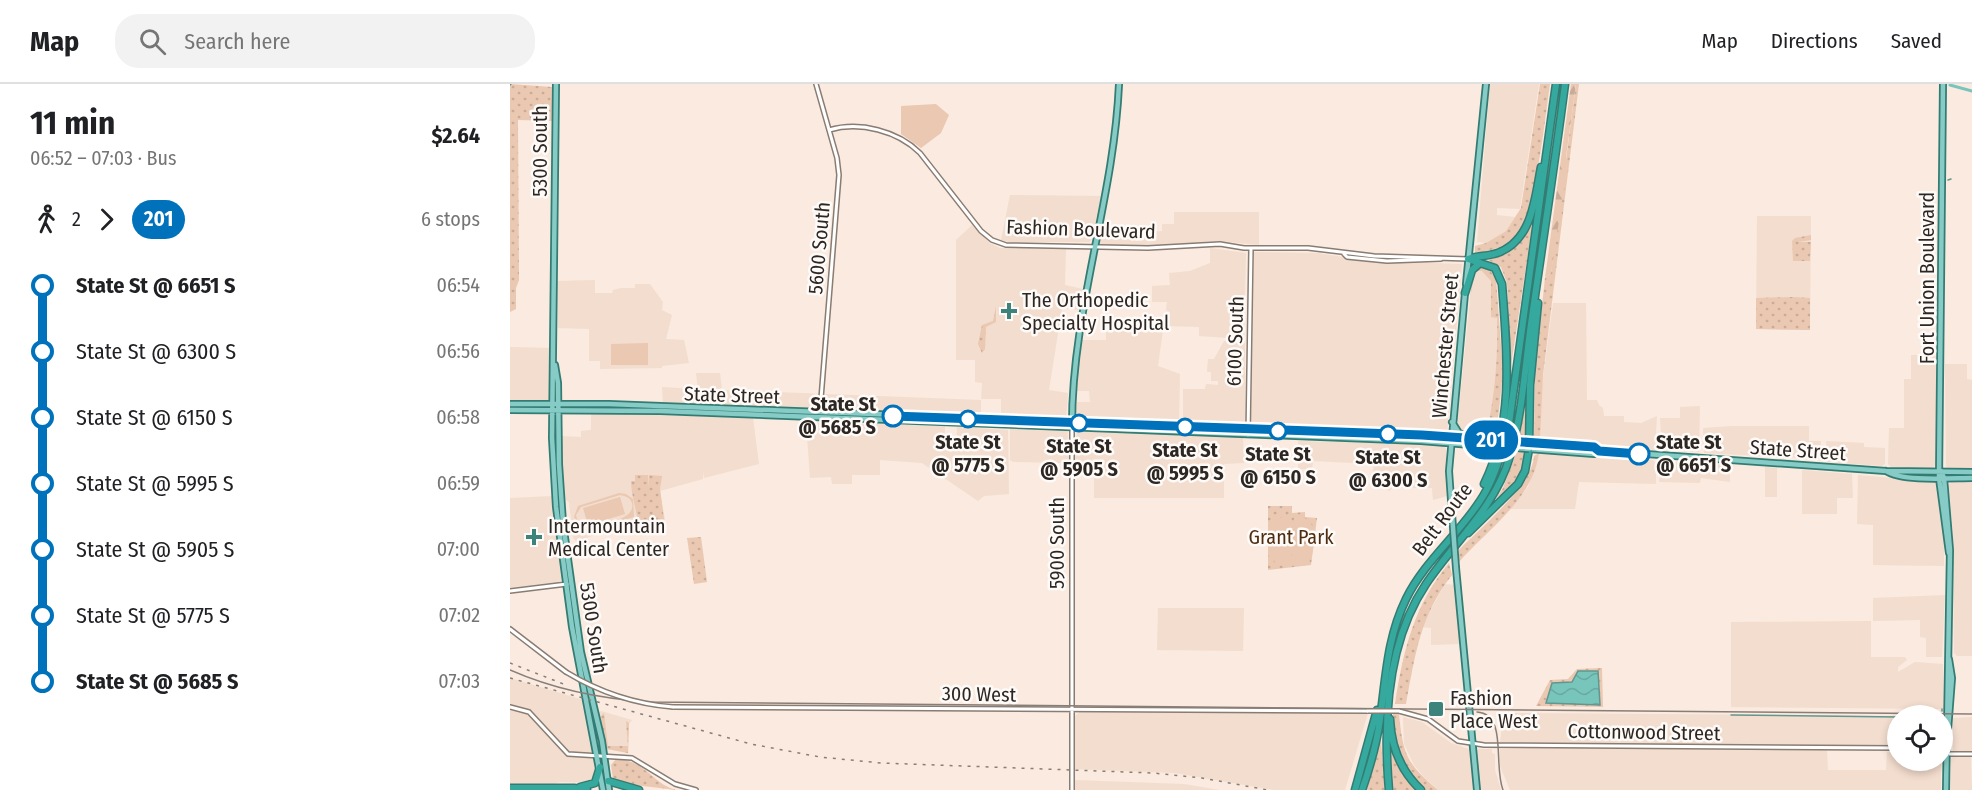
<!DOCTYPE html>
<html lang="en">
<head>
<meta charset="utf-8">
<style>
	:root { --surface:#fff; --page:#f2f2f2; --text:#202124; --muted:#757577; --line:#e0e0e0 }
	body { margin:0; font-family:"Fira Sans Condensed",sans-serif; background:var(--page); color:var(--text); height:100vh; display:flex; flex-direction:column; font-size:22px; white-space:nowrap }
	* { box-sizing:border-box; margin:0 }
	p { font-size:20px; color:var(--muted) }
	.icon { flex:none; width:33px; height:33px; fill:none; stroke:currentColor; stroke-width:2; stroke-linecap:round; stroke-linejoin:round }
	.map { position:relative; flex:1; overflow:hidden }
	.details { display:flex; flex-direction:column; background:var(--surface); width:510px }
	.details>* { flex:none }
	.badge { padding:0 12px; border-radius:20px; font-size:21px; line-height:39px }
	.tools { position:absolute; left:1377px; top:621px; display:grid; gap:12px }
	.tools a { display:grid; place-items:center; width:66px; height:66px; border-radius:50%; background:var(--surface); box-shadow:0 3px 9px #0003; font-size:30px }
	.map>.badge { position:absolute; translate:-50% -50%; box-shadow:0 0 0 3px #fff }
	.legs { display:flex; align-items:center; gap:9px; height:66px; padding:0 30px; font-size:20px }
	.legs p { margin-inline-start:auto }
	.overview { display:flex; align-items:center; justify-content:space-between; height:102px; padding:0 30px }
	h1 { font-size:33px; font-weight:700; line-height:45px }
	ul { padding:0 30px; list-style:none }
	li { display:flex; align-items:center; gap:21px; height:66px; font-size:22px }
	li i { display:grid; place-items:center; width:9px; height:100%; margin:0 8px; background:currentColor }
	li i::after { content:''; width:15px; height:15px; margin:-8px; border:4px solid; border-radius:50%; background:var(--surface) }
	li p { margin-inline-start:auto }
	li:first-child i { background:linear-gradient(#0000 50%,currentColor 0) }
	li:last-child i { background:linear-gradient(currentColor 50%,#0000 0) }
	header { display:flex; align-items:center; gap:36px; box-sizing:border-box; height:84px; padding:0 30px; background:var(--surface); border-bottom:2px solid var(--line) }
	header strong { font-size:28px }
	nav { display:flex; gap:33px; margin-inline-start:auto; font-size:21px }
	.search { width:420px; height:54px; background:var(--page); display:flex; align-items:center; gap:15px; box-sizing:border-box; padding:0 21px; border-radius:24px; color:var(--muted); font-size:22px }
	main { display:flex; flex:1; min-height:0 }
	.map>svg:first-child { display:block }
	.built { fill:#f3ddce }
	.grass { fill:url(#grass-dots) }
	.forest { fill:url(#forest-firs) }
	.garden { fill:#eac8b1; fill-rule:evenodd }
	.water { fill:url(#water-waves); stroke:#62968e; stroke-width:1.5 }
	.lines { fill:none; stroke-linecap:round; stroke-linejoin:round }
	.stream { stroke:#62968e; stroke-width:1.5 }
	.canal { stroke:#78c5bc; stroke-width:3 }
	.minor-casing { stroke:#897c72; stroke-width:6 }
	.major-casing { stroke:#337c73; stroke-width:8 }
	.highway-casing { stroke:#337c73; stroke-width:9 }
	.minor { stroke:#fff; stroke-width:3 }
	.major { stroke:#86cbc5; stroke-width:4.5 }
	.highway { stroke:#36a99e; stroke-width:6 }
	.tram { stroke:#897e77; stroke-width:1.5 }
	.rail { stroke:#897e77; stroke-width:1.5; stroke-dasharray:3 6; stroke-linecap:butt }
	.minor-bridge-casing { stroke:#897c72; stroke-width:6; stroke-linecap:butt }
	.major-bridge-casing { stroke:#337c73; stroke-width:8; stroke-linecap:butt }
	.minor-bridge { stroke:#fff; stroke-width:3 }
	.major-bridge { stroke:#86cbc5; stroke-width:4.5 }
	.line-1-casing { stroke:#fff; stroke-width:14 }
	.line-1 { stroke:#0072bc; stroke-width:9 }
	.poi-dot { fill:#3c837c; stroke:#fdfaf8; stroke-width:2 }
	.stop-1-dot { fill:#fff; stroke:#0072bc; stroke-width:3 }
	.labels { text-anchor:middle; stroke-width:5; stroke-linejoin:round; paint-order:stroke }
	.street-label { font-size:20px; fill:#2d2723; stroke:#fdfaf8 }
	.poi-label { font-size:20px; fill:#2d2723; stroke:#fdfaf8; text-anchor:start }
	.stop-label { font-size:20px; font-weight:bold; fill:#2d2723; stroke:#fdfaf8 }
	.park-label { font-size:20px; fill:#4e2c10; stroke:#fdfaf8 }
</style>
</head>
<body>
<header>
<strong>Map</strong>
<div class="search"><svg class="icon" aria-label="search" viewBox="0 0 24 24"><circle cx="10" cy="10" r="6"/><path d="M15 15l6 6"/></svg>Search here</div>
<nav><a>Map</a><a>Directions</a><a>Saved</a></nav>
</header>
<main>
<section class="details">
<div class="overview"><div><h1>11 min</h1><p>06:52 – 07:03 · Bus</p></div><b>$2.64</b></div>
<div class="legs"><svg class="icon" aria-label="walk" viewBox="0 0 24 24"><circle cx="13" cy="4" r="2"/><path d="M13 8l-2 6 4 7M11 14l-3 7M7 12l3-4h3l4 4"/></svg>2<svg class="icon" aria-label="forward" viewBox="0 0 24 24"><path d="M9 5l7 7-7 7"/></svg><b class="badge" style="background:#0072bc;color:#fff">201</b><p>6 stops</p></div>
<ul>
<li><i style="color:#0072bc"></i><b>State St @ 6651 S</b><p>06:54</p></li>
<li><i style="color:#0072bc"></i><span>State St @ 6300 S</span><p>06:56</p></li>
<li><i style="color:#0072bc"></i><span>State St @ 6150 S</span><p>06:58</p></li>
<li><i style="color:#0072bc"></i><span>State St @ 5995 S</span><p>06:59</p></li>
<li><i style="color:#0072bc"></i><span>State St @ 5905 S</span><p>07:00</p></li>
<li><i style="color:#0072bc"></i><span>State St @ 5775 S</span><p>07:02</p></li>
<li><i style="color:#0072bc"></i><b>State St @ 5685 S</b><p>07:03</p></li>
</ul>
</section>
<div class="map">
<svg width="1462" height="706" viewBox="0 0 1462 706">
	<defs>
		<pattern id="grass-dots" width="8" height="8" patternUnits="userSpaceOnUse" patternTransform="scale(1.5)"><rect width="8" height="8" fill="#eac8b1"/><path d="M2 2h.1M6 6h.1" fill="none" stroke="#c9ac98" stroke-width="1.8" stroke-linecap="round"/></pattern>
		<pattern id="forest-firs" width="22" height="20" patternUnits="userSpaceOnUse" patternTransform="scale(1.5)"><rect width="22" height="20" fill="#eac8b1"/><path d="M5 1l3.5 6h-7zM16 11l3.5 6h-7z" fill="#c9ac98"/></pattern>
		<pattern id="water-waves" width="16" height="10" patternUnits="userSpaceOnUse" patternTransform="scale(1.5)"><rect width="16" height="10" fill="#78c5bc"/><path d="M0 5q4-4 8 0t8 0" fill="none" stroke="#68a9a1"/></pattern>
	</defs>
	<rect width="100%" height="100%" fill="#faeadf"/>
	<path class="built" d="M980,0H1029L1010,125L987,124V131L1005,133L996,147L976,159L967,158Z
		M500,111L591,112L582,155L579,158H500L491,156Z
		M664,128H749V161L708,157L638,162L590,161L588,158L589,150L652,147V140H664Z
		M1247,132H1301L1300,246L1246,245Z
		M462,141L480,159L490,164H556L555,201L573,205L570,226L552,224L539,306L558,309L556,335L491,334V315H471V333L190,322L186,289H210L212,306L471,316L472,299L465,298V276H446V156Z
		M700,164L736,169L734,255L689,252V243L656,242L660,228L656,226L657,218H642V202L660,201L659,189L680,187L700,179Z
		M744,168L807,169L859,177L952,180L937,351L741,344Z
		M963,186H972L981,194L987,236L988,290L978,354L952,350L947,344Z
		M85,196V209H102L103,206L111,204H125V200H140L153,218L152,226L162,231L156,255L174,256L179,279L152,282V284L90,285V277H79V245L48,244L47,197Z
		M1043,219H1076L1077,316H1087L1089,321L1093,324L1094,332H1114V338L1131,339L1147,332L1145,366L1030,357L1032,301Z
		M596,246H653L648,282L670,290L669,341L565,335L564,318H580L579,307H564L571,256H596Z
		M714,257L735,258V341L673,340V305H695L696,300L708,301V297H701V288H697L698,275H704Z
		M0,263L41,264L39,317H0Z
		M1401,271H1424L1427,274L1426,380L1422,385L1381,383L1378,380L1379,344H1394V295H1401Z
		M1435,280H1457V295L1462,296V386H1439L1436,382Z
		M152,303L185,305L184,321H153Z
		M1190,322L1189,368L1152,366L1150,334H1170V323Z
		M81,329L243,334L249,380L194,394L193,387V395L150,407L155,436L125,439L66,457L63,454L59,418L53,414L50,352L71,353V347L81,346Z
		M296,338L435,342L434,366H446L447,343L498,346L499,410L474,412L468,417L412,379L370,376V391H342V400H322L321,393L300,394Z
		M1222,342H1299V357H1311V375L1194,369L1193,344Z
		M500,344L557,346L560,379L503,378L500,376Z
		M567,346L733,353L734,379L714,380V414H584V381H565Z
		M790,357L932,361L936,365L937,412L923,416L922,404H882L880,407L861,401L864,380L803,377L802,386L788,385V358Z
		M1316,357L1354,359V363L1375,364V380L1372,382L1317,378Z
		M1030,368L1143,376L1146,379V400L1069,398L1065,425H1000L1018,403Z
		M1152,377L1220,381V398L1191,394L1190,399L1149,398Z
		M1255,383L1267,384V413H1255Z
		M1292,386L1342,390L1343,414H1327V430H1292Z
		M1348,391L1426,398L1434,452V482L1363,481V441L1347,440Z
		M1443,396L1462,397V572H1447L1444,569L1443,449L1438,402Z
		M42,412L52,495L48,498L0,504V414Z
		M935,500L945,501L950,560L921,561V544L911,543Z
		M1435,511L1432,573H1416V554L1410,553V536L1363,537V514Z
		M648,524H734L733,567L647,566Z
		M1361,537V573H1395L1397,576L1388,583V588L1405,578L1433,580L1434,625L1221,623V538Z
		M0,594L87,620V625L71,622L76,625L85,685L84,699L50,698L33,703L0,702Z
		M91,627L122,636L119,640L118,669L96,665L88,629Z
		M570,628L592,627L858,629L835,706H764L665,689L564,685L565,632Z
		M1001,629L1387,632V662L990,658L993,635Z
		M893,633L912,638L941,659L959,665L965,706H928L916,695L904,681L894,660Z
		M1462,633V668H1443V634Z
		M1017,664L1317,666L1318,686H1376L1377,668L1387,667L1388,676L1431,677V706H1000L990,682V665Z
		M969,665H982V669L985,670V686L991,706H970L966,667Z
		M1444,672H1461L1462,706H1440L1441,675Z
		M564,696L674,700L710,706H564Z"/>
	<path class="grass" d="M0,0L42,3L43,37L8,36L9,196L6,204V225L0,228Z
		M1030,0H1040C1035,33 1026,127 1007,150C996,163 981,167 965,169V162L976,159L996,147L1011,124Z
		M1066,0H1069L1033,291L1030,356L1024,353L1025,287L1035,194L1041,189Z
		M1020,140L1022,143L1001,281L997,199L991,183L978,176C999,171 1010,158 1020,140Z
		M1301,151V156L1288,158H1301L1300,177H1283L1282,157L1285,154Z
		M972,182L980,186L986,195L993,289L986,352L966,351L977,349C985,307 988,278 987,234L981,233V197L972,187H965L960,215L963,187Z
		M1283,213L1300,214V246L1246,245V214Z
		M486,222V238L476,243L475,265L472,269L468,260L472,241L483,237Z
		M1017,300L1018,355L1010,353Z
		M1012,368L1016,369L1010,391L978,428L993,404L1006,369Z
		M1029,369C1023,415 978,445 949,478V466C970,444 1023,401 1024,372Z
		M125,391H138V404L139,391L152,392L150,405L154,435L128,439C126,423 121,410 121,397H125Z
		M758,422H782V429L795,428V433L807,434L801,481L758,486Z
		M191,453L197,498L184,500L177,454Z
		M939,479L942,491C910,531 905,572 896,620H885C893,567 904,521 939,479Z
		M1092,584L1093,623L1026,622L1040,596L1058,595L1067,585Z
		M94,629L98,662H118L116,637L119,639L118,669L97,665L90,633Z
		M883,630H889C893,671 897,680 928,706H915L912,703C892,683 883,658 883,630Z
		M879,652L908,706H882Z
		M871,658L875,706H856L869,659Z
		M106,675C136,676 143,701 167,706L107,699L103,695L101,681Z"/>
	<path class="forest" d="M1061,0H1066L1056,73L1057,85L1041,189L1035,194Z"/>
	<path class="garden" d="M426,20L439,31L431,49L411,64L391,50V22Z
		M138,259V281H101V260Z
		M109,409L116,410L123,415L124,433L69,449L72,445L64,433L68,422ZM110,411C115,412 120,413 122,419C127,436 89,441 78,443L68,439L66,431L71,423Z
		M110,413L115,430L78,441L73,424Z
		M767,434H780L778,455H758V444Z
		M784,434H795L805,444L803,456L783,455Z
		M758,460H779V481H768L758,471Z
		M782,460H804L802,471L793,481H782Z"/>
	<path class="water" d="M1068,587H1088L1090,621L1036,619L1042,599L1062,598Z"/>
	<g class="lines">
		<path class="stream" d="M0,1L1,0
			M1438,96L1441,95
			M1432,625V627
			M1221,631L1388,633
			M1432,633H1433"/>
		<path class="canal" d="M1440,1L1462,7"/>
		<g class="minor-casing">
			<path id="minor" d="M306,0L327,74L329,91L310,327
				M319,46C350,37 388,47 410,69L471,147L482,156L496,161L638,164L710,160L734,164H798L864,172L958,175
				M834,170L837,173L877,177L931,175
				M562,344V706
				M738,351L741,164
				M0,507L57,500
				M0,545L56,588
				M0,623L19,628L58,670L122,674L165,700L186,706
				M163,623L858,627
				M889,627L918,635L948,657L974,661L1388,664
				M1432,670H1462"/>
		</g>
		<g class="major-casing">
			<path id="major" d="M46,0L42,354L46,423L62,543L93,706
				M1433,0L1429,394L1439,469
				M956,200L976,0
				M45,281L48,299L49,380L53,439L71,568L92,657L99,706
				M0,320H99L912,351L977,356
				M0,326L150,327L911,357L974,362
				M942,338L949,349L957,352
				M562,341C562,225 604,115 609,0
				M1020,359L1084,363L1094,367L1376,387L1462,388
				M1019,365L1084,370L1089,367
				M1376,387C1392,398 1442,394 1462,394
				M1431,387L1434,394L1440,466L1436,706
				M942,430L939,387L955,209
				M946,484L967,706
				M1438,646L1442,594L1439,575"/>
		</g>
		<g class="highway-casing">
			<path id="highway" d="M958,175L985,184L992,200C997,267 1005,337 974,400
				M958,175C968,171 979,173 990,168C1023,154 1025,113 1031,83
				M955,209L962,186L970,179
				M958,449L1008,400L1015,387L1019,365L1020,301L1028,219
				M880,635C881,662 891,687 911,706
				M98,697L129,706
				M70,703L85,699L90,683
				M0,704H64L77,706
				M845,706L867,626
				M852,706C860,683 867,659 870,635C876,593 877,554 896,515C914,478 948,451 970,417C983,398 989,375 997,354L1046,0
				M879,706C873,638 877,558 916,500C945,457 985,424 1000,372C1013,328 1015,279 1022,233C1033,156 1045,78 1055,0"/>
		</g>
		<use href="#minor" class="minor"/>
		<use href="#major" class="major"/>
		<use href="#highway" class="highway"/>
		<path class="tram" d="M0,586C43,605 92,615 139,618L1462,630
			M967,628C998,630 983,681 993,706"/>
		<path class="rail" d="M0,579L56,601
			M0,594L241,660L310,673L371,679L643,689L692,694L758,706"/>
		<g class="minor-bridge-casing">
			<path id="minor-bridge" d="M56,588C89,608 124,620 163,623
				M858,627H889"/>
		</g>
		<g class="major-bridge-casing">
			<path id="major-bridge" d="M977,356L1020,359
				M974,362L1019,365
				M942,430L946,484"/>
		</g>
		<use href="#minor-bridge" class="minor-bridge"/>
		<use href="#major-bridge" class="major-bridge"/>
	</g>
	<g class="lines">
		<g class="line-1-casing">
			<path id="line-1" d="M383,332L912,351L1084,363L1089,367L1129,370"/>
		</g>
		<use href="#line-1" class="line-1"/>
	</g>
	<g class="poi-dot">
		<path d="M496 218h6v6h6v6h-6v6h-6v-6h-6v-6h6z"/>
		<path d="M21 444h6v6h6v6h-6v6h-6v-6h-6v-6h6z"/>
		<rect x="918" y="617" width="16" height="16" rx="3"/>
	</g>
	<g class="stop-1-dot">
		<circle cx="383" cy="332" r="10"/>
		<circle cx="458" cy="335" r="8"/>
		<circle cx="569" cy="339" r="8"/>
		<circle cx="675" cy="343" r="8"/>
		<circle cx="768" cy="347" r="8"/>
		<circle cx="878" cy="350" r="8"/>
		<circle cx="1129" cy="370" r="10"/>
	</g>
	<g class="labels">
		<g class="street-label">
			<text transform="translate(30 67) rotate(-90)" y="7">5300 South</text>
			<text transform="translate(571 145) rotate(2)" y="7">Fashion Boulevard</text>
			<text transform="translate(309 164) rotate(-85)" y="7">5600 South</text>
			<text transform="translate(1417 194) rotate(-90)" y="7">Fort Union Boulevard</text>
			<text transform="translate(725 257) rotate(-88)" y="7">6100 South</text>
			<text transform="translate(935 262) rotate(-85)" y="7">Winchester Street</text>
			<text transform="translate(222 311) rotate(2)" y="7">State Street</text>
			<text transform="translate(1288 366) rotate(4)" y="7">State Street</text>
			<text transform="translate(932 435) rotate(-53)" y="7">Belt Route</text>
			<text transform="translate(547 459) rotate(-90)" y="7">5900 South</text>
			<text transform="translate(84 544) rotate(81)" y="7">5300 South</text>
			<text transform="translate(469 610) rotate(1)" y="7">300 West</text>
			<text transform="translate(1134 648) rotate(1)" y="7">Cottonwood Street</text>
		</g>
		<g class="poi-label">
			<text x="512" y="223">The Orthopedic<tspan x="512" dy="23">Specialty Hospital</tspan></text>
			<text x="38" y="449">Intermountain<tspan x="38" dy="23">Medical Center</tspan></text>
			<text x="940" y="621">Fashion<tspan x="940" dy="23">Place West</tspan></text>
		</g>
		<g class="stop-label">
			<text x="366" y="327" text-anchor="end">State St<tspan x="366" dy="23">@ 5685 S</tspan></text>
			<text x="458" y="365">State St<tspan x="458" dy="23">@ 5775 S</tspan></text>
			<text x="1146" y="365" text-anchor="start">State St<tspan x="1146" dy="23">@ 6651 S</tspan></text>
			<text x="569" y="369">State St<tspan x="569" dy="23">@ 5905 S</tspan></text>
			<text x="675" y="373">State St<tspan x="675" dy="23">@ 5995 S</tspan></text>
			<text x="768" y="377">State St<tspan x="768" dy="23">@ 6150 S</tspan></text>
			<text x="878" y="380">State St<tspan x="878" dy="23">@ 6300 S</tspan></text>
		</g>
		<g class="park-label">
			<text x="781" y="460">Grant Park</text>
		</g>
	</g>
</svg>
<div class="tools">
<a><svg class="icon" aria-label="locate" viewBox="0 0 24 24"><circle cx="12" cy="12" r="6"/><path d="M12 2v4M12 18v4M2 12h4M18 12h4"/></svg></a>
</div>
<b class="badge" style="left:981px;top:356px;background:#0072bc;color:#fff">201</b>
</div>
</main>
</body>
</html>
